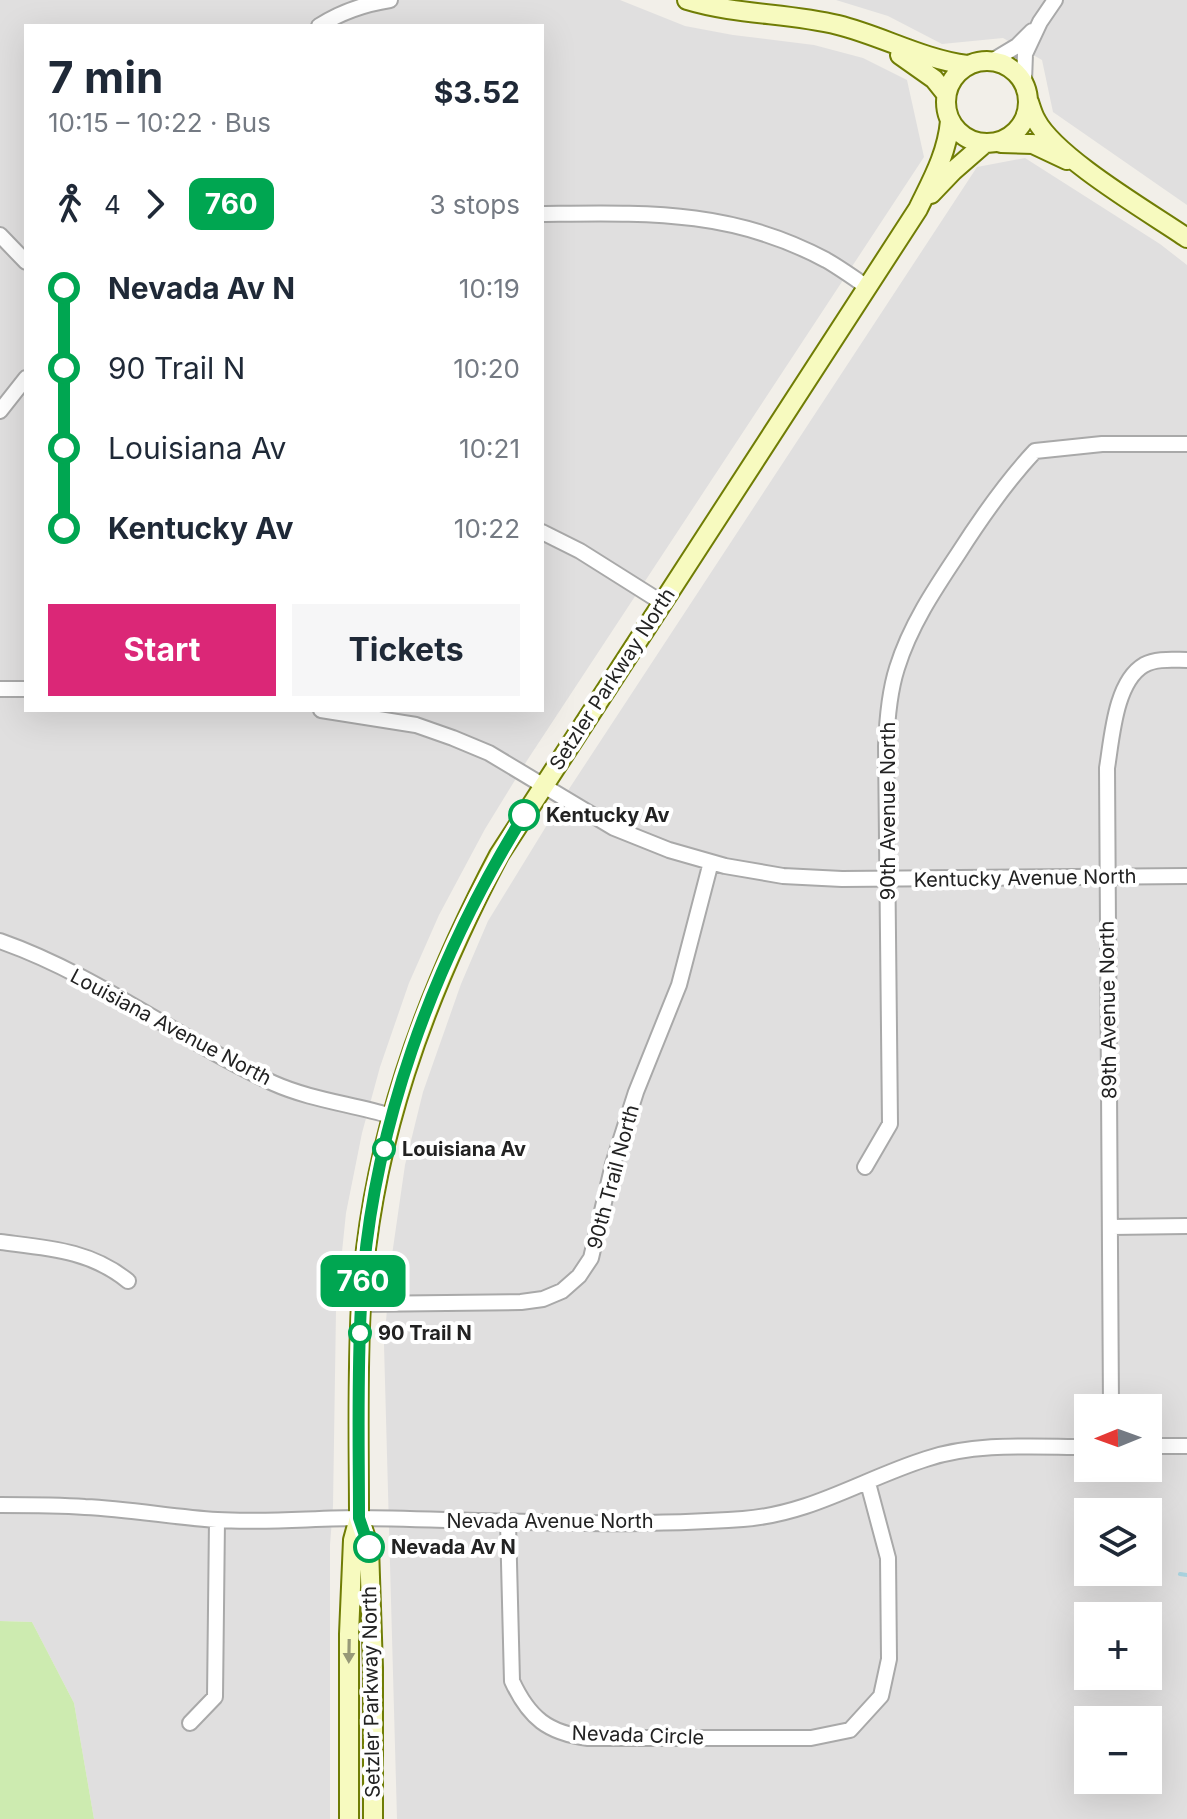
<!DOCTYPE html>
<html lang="en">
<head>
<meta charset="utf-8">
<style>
	:root { --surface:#fff; --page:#f6f6f7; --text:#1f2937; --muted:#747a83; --accent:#db2777 }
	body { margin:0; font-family:Inter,sans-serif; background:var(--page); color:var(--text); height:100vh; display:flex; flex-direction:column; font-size:30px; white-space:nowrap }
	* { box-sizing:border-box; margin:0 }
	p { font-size:26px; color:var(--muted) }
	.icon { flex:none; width:44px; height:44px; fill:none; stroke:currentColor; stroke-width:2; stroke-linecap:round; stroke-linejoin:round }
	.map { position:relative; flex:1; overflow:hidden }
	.side { position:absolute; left:24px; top:24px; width:520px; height:688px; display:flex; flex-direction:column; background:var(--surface); border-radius:0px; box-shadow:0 8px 32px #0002 }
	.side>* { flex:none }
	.badge { padding:0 16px; border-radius:12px; font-size:28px; line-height:52px }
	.needle { width:52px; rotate:269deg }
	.tools { position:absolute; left:1074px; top:1394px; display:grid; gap:16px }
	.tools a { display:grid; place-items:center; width:88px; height:88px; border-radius:0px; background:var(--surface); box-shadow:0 8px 32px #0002; font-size:40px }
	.map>.badge { position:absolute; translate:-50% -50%; box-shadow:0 0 0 4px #fff }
	.legs { display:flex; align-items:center; gap:12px; height:88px; padding:0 24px; font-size:26px }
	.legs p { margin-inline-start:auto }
	.head { display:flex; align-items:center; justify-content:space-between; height:136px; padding:0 24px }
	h1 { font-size:44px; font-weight:700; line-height:60px }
	.action { display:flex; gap:16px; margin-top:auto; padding:16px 24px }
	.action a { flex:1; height:92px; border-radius:0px; background:var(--accent); color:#fff; font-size:32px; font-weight:700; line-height:92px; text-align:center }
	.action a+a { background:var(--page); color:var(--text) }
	ul { padding:0 24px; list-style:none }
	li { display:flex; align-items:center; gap:28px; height:80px; font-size:30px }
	li i { display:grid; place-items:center; width:12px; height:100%; margin:0 10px; background:currentColor }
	li i::after { content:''; width:20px; height:20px; margin:-10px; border:6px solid; border-radius:50%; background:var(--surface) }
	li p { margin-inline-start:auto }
	li:first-child i { background:linear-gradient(#0000 50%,currentColor 0) }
	li:last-child i { background:linear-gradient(currentColor 50%,#0000 0) }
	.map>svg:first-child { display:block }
	.residential { fill:#e0dfdf; fill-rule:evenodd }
	.grass { fill:#cdebb0 }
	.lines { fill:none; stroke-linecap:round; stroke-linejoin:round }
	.stream { stroke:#aad3df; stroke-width:4 }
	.street-casing { stroke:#a9a9a9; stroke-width:18 }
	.secondary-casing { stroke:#707d05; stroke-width:22 }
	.street { stroke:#fff; stroke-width:14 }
	.secondary { stroke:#f7fabf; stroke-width:18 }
	.oneway { fill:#979978 }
	.line-1-casing { stroke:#fff; stroke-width:18 }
	.line-1 { stroke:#00a651; stroke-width:12 }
	.stop-1-dot { fill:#fff; stroke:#00a651; stroke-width:4 }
	.labels { text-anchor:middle; stroke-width:8; stroke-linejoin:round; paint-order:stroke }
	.street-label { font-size:20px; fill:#222; stroke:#fff }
	.stop-label { font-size:20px; font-weight:bold; fill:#222; stroke:#fff; text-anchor:start }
</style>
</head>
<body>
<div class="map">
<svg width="1187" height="1819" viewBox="0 0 1187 1819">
	<rect width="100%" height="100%" fill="#f2efe9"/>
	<path class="residential" d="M0,0H620L685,26L733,35L814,45L863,58L907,80L924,157L528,759L485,829L439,915L409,983L380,1067L362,1133L346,1213L336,1310L333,1506L330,1545V1819H94L74,1703L32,1622L0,1621ZM26,26H542V710H26Z
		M836,0H1187V205L1053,112L1042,60L1003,38L942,44L888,16Z
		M1025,158L1160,244L1187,265V1819H397L384,1345L391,1262L405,1165L423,1092L461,984L488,921L569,789L977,167ZM1088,1408H1148V1468H1088ZM1088,1512H1148V1572H1088ZM1088,1616H1148V1676H1088ZM1088,1720H1148V1780H1088Z"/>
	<path class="grass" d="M0,1621L32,1622L74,1703L94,1819H0Z"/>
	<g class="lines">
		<path class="stream" d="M1180,1574L1187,1575"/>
		<g class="street-casing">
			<path id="street" d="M319,26C341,12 364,4 390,0
				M992,61L1017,46L1032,31
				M1024,81L1025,54L1040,22L1055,0
				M542,214C646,213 731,209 826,260C840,268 854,278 867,287
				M0,235L26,262
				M0,411L26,378
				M542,532L580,551L661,602
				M0,689H26
				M321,710L416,725L453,738L489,753L614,828L669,850L725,866L783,876L842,879L1187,876
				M0,941C97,975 180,1040 273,1083C311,1100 352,1104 391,1116
				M865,1167L890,1124L886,746C887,719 889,693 897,668C910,626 934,590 958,554C981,518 1005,483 1035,451L1102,444H1187
				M1111,1227L1187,1226
				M0,1242C47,1248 90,1250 128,1281
				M361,1304L521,1302L543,1299L562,1291L579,1276L591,1258L613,1164L636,1092L679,985L711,862
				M1111,1408L1107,768C1112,738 1115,682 1144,665C1157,658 1173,660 1187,660
				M1148,1446H1187
				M0,1505C28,1505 57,1505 85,1507C129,1509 173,1517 217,1520C265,1523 314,1518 362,1518C489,1520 616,1528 743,1519C811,1514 863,1479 926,1459C977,1442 1035,1447 1088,1447
				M508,1523L512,1681C529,1718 548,1733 588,1738H811L850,1730L881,1696L889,1659L888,1558L868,1483
				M190,1723L215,1697L217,1520"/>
		</g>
		<g class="secondary-casing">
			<path id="secondary" d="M687,0C736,15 789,13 838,25C882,36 922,59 967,65
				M900,55L934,79L946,94
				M946 102a41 41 0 1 1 82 0a41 41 0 1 1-82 0Z
				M1029,102C1031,108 1033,115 1036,120C1056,158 1149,212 1187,238
				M1001,143L1033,144L1067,160
				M931,194L953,171L984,144
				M359,1518L369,1547L373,1668V1819
				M349,1819V1634L353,1540L359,1518C359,1447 357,1376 361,1305C370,1144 424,997 499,855L918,209C932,180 947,154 950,121"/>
		</g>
		<use href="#street" class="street"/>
		<use href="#secondary" class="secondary"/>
	</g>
	<defs><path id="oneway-solid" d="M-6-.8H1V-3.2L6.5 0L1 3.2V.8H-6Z" transform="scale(2)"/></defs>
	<use class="oneway" href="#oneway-solid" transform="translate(349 1651) rotate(91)"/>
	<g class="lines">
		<g class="line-1-casing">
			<path id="line-1" d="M369,1547L359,1518C359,1448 357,1376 361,1306C370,1132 433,962 524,815"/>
		</g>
		<use href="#line-1" class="line-1"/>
	</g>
	<g class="stop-1-dot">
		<circle cx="524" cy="815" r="14"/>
		<circle cx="384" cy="1149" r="10"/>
		<circle cx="360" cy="1333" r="10"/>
		<circle cx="369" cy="1547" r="14"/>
	</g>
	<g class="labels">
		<g class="street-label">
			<text transform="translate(612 679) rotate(-57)" y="7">Setzler Parkway North</text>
			<text transform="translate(888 811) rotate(-90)" y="7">90th Avenue North</text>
			<text transform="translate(1025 878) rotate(-1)" y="7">Kentucky Avenue North</text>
			<text transform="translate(1108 1010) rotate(-91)" y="7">89th Avenue North</text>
			<text transform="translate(171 1027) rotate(28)" y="7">Louisiana Avenue North</text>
			<text transform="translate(613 1177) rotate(-75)" y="7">90th Trail North</text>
			<text x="550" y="1528">Nevada Avenue North</text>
			<text transform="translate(371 1692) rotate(-91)" y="7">Setzler Parkway North</text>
			<text transform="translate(638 1735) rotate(2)" y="7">Nevada Circle</text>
		</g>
		<g class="stop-label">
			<text x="546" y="822">Kentucky Av</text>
			<text x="402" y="1156">Louisiana Av</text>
			<text x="378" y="1340">90 Trail N</text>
			<text x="391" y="1554">Nevada Av N</text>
		</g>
	</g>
</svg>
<div class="tools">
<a><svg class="needle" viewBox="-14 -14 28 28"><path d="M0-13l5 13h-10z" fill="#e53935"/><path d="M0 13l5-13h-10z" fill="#747a83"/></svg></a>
<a><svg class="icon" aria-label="layers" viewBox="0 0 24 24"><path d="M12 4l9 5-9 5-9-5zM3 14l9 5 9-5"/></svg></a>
<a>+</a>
<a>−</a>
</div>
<b class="badge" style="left:363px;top:1281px;background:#00a651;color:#fff">760</b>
<section class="side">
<div class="head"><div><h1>7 min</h1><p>10:15 – 10:22 · Bus</p></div><b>$3.52</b></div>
<div class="legs"><svg class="icon" aria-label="walk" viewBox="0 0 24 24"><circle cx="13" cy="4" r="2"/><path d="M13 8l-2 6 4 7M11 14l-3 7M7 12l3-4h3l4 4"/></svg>4<svg class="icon" aria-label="forward" viewBox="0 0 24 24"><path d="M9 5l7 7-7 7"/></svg><b class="badge" style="background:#00a651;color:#fff">760</b><p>3 stops</p></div>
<ul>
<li><i style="color:#00a651"></i><b>Nevada Av N</b><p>10:19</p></li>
<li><i style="color:#00a651"></i><span>90 Trail N</span><p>10:20</p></li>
<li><i style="color:#00a651"></i><span>Louisiana Av</span><p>10:21</p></li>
<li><i style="color:#00a651"></i><b>Kentucky Av</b><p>10:22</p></li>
</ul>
<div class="action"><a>Start</a><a>Tickets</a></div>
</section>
</div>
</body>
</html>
